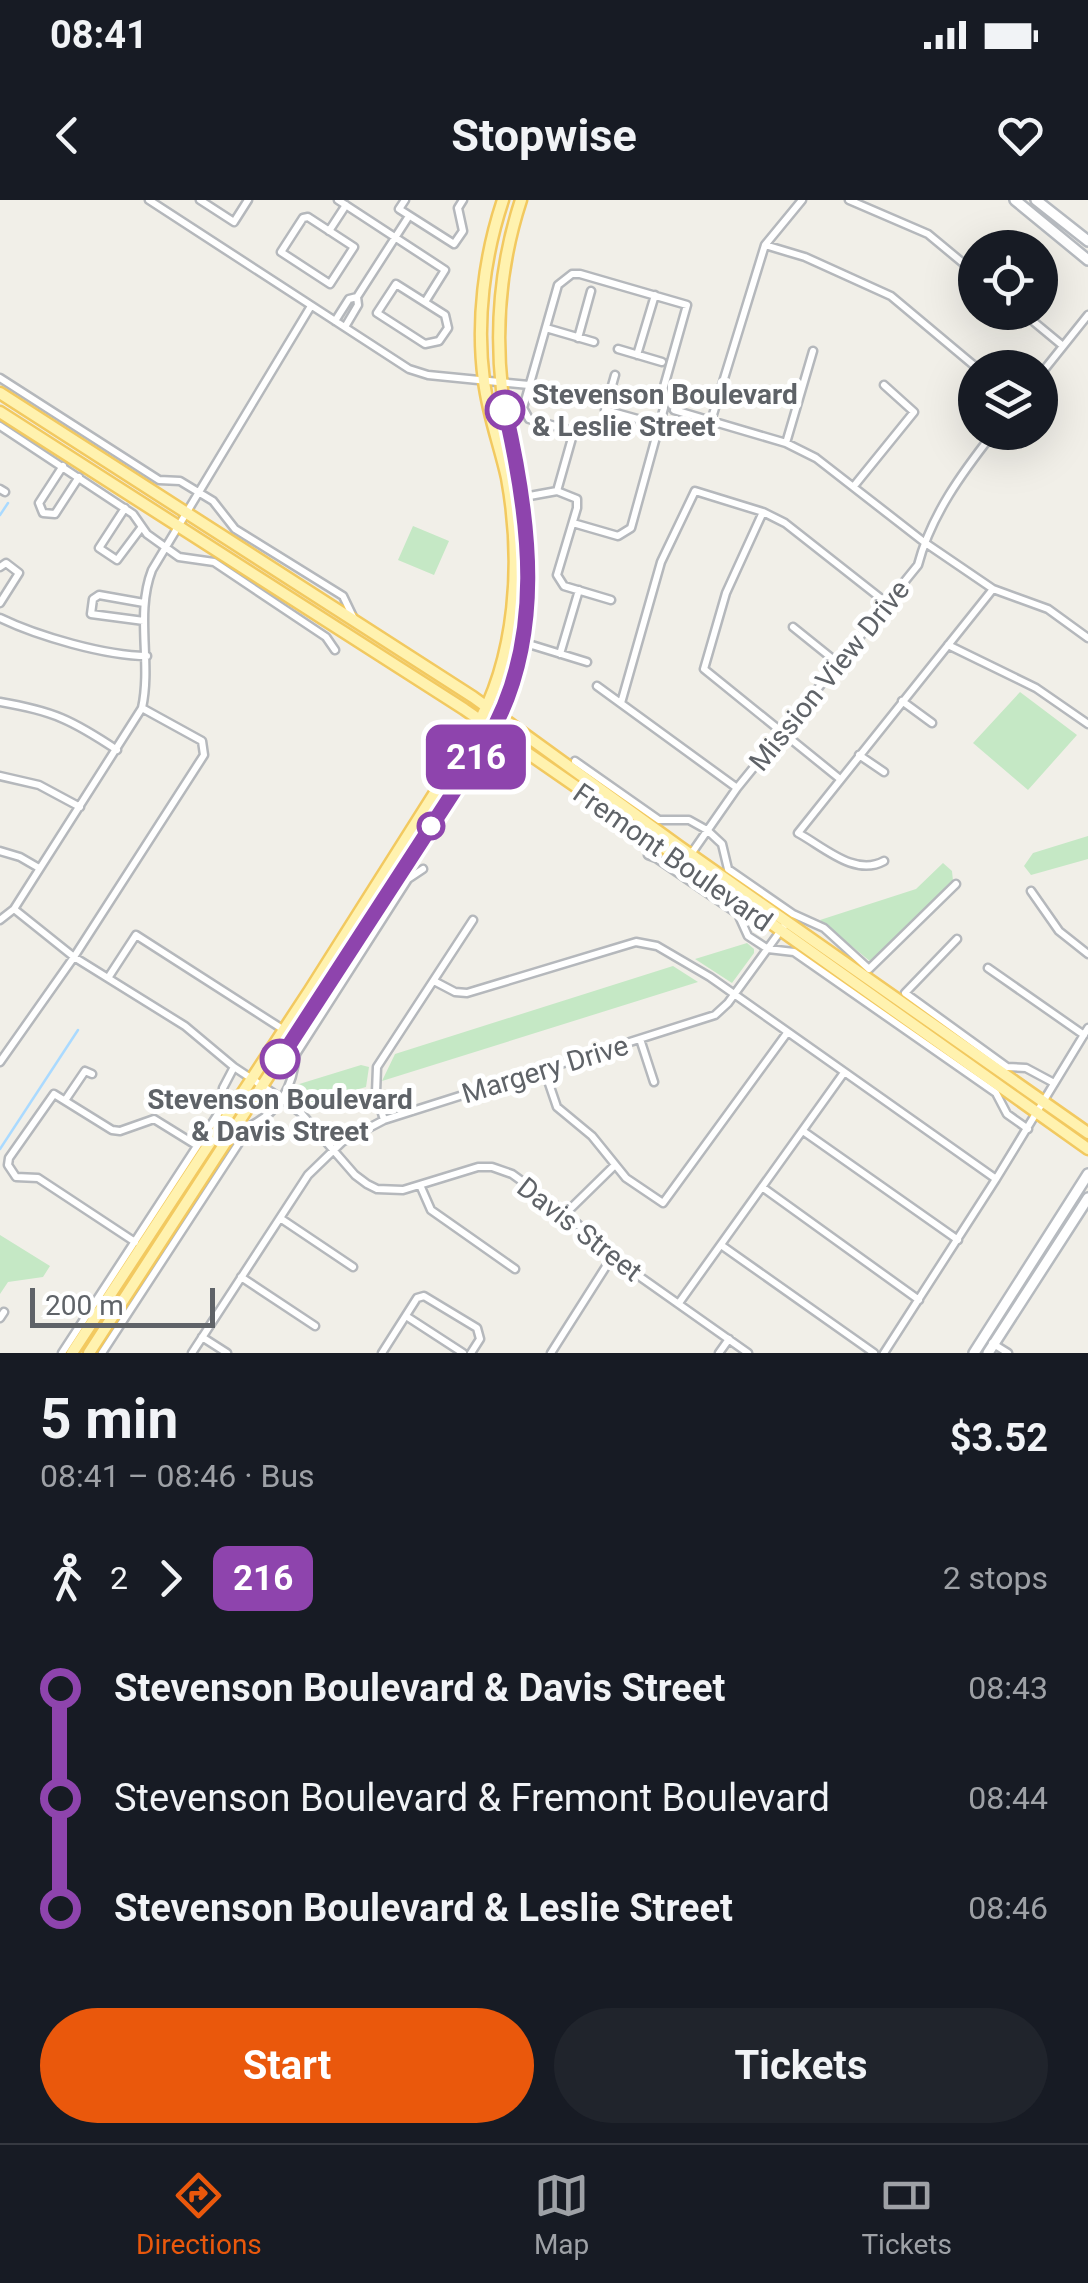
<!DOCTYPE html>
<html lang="en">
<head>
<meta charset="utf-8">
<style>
	:root { --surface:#171b24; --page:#20242c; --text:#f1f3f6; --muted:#9ea1a6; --line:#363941; --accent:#ea580c }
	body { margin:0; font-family:Roboto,sans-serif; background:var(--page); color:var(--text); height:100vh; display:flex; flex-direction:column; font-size:38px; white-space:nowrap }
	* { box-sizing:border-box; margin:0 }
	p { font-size:32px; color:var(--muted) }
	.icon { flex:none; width:55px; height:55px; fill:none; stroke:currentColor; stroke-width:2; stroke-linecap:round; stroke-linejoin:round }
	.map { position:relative; height:1153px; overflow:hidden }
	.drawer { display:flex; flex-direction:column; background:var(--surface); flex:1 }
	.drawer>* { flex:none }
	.badge { padding:0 20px; border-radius:15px; font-size:35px; line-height:65px }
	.buttons { position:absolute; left:958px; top:30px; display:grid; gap:20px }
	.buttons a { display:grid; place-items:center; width:100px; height:100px; border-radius:50%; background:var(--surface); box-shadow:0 10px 40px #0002; font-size:50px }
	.scale { position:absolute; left:30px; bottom:25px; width:185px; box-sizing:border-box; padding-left:10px; border:5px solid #5f6368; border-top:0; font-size:28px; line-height:35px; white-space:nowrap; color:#5f6368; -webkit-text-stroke:8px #fff; paint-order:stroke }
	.map>.badge { position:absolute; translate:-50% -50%; box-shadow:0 0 0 5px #fff }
	.legs { display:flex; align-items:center; gap:15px; height:110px; padding:0 40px; font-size:32px }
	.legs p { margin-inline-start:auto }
	.summary { display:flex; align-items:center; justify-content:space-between; height:170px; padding:0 40px }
	h1 { font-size:55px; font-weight:700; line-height:75px }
	.button { display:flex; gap:20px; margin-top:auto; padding:20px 40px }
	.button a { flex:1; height:115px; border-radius:60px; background:var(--accent); color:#fff; font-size:40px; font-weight:700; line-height:115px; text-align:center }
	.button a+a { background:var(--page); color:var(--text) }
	ul { padding:0 40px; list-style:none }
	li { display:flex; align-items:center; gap:35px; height:110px; font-size:38px }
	li i { display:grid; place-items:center; width:15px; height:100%; margin:0 12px; background:currentColor }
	li i::after { content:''; width:25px; height:25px; margin:-12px; border:8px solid; border-radius:50%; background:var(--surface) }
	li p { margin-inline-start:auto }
	li:first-child i { background:linear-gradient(#0000 50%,currentColor 0) }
	li:last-child i { background:linear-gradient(currentColor 50%,#0000 0) }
	.status { display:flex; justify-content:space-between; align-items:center; height:70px; padding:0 50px; background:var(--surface); direction:ltr }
	.status svg { height:28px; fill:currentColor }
	header { display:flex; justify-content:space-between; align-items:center; height:130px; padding:0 40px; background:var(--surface); font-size:45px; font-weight:700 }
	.menu { display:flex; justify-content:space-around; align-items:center; height:140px; border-top:2px solid var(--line); background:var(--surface); font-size:28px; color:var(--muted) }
	.menu a { display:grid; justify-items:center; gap:5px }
	.menu .selected { color:var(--accent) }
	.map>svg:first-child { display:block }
	.green { fill:#c5e8c5 }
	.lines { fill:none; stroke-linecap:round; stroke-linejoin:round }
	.stream { stroke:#aadaff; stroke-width:2.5 }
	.street-casing { stroke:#b5b8bc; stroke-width:11 }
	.secondary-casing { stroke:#b6babf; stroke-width:14 }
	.primary-casing { stroke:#f2c960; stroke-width:15 }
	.street { stroke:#fff; stroke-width:6 }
	.secondary { stroke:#fff; stroke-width:9 }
	.primary { stroke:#fff2af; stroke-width:10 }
	.line-1-casing { stroke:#fff; stroke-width:22 }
	.line-1 { stroke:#8e44ad; stroke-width:15 }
	.stop-1-dot { fill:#fff; stroke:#8e44ad; stroke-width:5 }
	.labels { text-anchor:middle; stroke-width:10; stroke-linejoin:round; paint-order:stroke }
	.stop-label { font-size:28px; font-weight:bold; fill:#5f6368; stroke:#fff; text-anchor:start }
	.street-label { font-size:28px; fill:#5f6368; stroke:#fff }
</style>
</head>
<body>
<div class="status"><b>08:41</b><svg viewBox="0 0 49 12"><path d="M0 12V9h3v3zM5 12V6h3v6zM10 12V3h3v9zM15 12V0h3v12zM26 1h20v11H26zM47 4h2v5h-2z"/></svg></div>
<header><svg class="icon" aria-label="back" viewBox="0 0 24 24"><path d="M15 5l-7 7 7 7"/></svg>Stopwise<svg class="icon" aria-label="heart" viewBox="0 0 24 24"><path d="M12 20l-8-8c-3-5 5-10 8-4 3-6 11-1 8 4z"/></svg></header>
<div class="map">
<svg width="1088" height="1153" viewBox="0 0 1088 1153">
	<rect width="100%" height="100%" fill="#f1efe8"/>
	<path class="green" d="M413,326L449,341L434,375L398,360Z
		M1020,492L1077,535L1028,590L973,543Z
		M1088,636V659L1031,675L1024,666L1033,653Z
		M943,663L952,671L953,681L871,762L820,720L916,689Z
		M747,743L754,749V753L732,783L695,759Z
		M673,766L698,782L382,881L395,854Z
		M361,865L369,867L366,887L305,904L292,892L296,885Z
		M0,1035L50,1066L43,1077L8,1082L0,1094Z"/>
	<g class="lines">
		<path class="stream" d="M0,315L8,303
			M0,949L78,830"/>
		<g class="street-casing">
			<path id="street" d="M149,0L409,169L428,175L529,185
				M200,0L234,22L248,0
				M338,0L445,70L425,102
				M405,0L399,9L454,44L463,31L458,8L463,0
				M849,0L928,34L975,73
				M308,17L354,47L330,84L281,52L303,18Z
				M329,31L346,5
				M765,45L805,57L891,96L977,168
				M396,84L445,115L448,128L439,141L425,144L377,113Z
				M1022,112L1063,146
				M335,121L349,99L357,97
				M345,127L358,105L357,97L409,16
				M546,128L594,142
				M578,138L591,91
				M618,149L662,162
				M637,155L655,95
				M615,175L605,210L659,225
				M1040,175L1088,115
				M0,178L159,280L180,281L213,301L235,329L343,396L355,421
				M674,210L786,243L816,258L924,342L993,389L1048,409L1088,438
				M711,221L765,45L802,0
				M0,226L133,314L147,334L179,357L214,362L326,437L335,450
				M786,243L813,151
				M63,266L39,303L43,313L55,314L79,277
				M854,286L914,212L884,185
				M0,289L5,292
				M524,297L557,291
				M125,308L99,348L117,360L141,328
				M763,312L726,393L704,469L840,579
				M573,323L618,336L631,328L664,208L663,190L687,105L580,74H572L558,85L523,208L529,219L574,231L557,291L577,299V308L557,375L564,386L611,400
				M0,367L6,363L19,373L0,403
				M144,403L99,395L93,399L91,414L144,421
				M0,418C37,436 106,456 147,456
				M793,427L839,464
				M522,442L587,462
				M948,445L1036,488L1088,524
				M560,454L579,390
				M597,486L737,588
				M902,501L932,523
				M0,502C53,511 72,520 117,550
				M621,503L661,362L695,291L763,312L785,323L888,404
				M859,555L884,572
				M575,561L659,620H689L707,630L722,644L728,669L793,714L824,728L869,769L956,684
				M0,576L39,585L80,607
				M0,651L20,657L39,668
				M691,654L737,588L918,365C931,315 962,273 994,232
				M648,655L656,658L738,714L748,736L768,749L794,752L996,893L1007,914L1028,929
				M884,661C855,677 824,647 798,633L993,389
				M1031,691L1059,731L1088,754
				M14,709L74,757L185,826L234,867L282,899L301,913L355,975L367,984L377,989L403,990L478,967H492L512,974L566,1013L612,1057L748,1153
				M0,720L14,709L142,508C152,462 135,414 152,370L311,106
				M957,739L905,793L1007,867L1026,868L1054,883
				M988,768L1084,835
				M108,778L136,735L284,830
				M434,781L455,792L467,793L636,742L657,746L710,777L996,979
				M640,839L654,882
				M0,862L74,757L204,555L202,541L142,508
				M544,869L557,907L592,936L626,978L663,1003L787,833
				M66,899L85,871L92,874
				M384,920L376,893L377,867L473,720
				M803,931L958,1040
				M420,985L431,1010L515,1069
				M762,987L919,1100
				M566,1013L615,965
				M280,1018L353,1067
				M135,1042L38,978L16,977L8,965L9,958L54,894L112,930L120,931L154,919L196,945
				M721,1045L874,1153
				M241,1077L315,1126
				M679,1103L843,874
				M406,1116L463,1153
				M0,1118L4,1112
				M202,1137L227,1153
				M992,1143L1008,1153
				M62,1153L220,911L223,888L234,867
				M102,1153L250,926C280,911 293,887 296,854L408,679L423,669
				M192,1153L308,975L342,942L384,920L715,815L728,803L787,722
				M382,1153L417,1098L424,1096L477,1128L480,1139L471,1153
				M551,1153L612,1057
				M719,1153L729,1139
				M884,1153L996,979L1088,828"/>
		</g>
		<g class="secondary-casing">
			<path id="secondary" d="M1015,0L1088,60
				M1036,0L1088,41
				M974,1153L1088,974
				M988,1153L1088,998"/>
		</g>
		<g class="primary-casing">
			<path id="primary" d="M0,193L473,497L680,647L1088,933
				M0,212L464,509L685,662L1088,949
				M72,1153L310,790L474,531C517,458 522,360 507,278C500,246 488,215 484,181C476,122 484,57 503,0
				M89,1153L485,542C530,469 536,371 523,288C517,255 506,223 502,190C495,126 501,61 521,0"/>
		</g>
		<use href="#street" class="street"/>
		<use href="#secondary" class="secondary"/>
		<use href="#primary" class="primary"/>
	</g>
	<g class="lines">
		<g class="line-1-casing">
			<path id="line-1" d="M280,859L486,542C547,440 530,319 505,210"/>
		</g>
		<use href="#line-1" class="line-1"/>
	</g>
	<g class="stop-1-dot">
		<circle cx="505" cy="210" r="18"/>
		<circle cx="431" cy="626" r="12"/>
		<circle cx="280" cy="859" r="18"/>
	</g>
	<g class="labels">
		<g class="stop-label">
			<text x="532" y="204">Stevenson Boulevard<tspan x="532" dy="32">&amp; Leslie Street</tspan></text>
			<text x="280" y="909" text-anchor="middle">Stevenson Boulevard<tspan x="280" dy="32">&amp; Davis Street</tspan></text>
		</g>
		<g class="street-label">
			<text transform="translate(829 475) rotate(-51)" y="10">Mission View Drive</text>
			<text transform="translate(673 657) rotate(35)" y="10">Fremont Boulevard</text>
			<text transform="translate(545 869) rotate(-17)" y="10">Margery Drive</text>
			<text transform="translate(580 1029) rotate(38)" y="10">Davis Street</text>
		</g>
	</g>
</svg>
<div class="buttons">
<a><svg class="icon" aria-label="locate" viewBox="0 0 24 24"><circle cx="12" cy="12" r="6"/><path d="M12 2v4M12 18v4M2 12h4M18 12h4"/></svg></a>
<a><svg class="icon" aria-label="layers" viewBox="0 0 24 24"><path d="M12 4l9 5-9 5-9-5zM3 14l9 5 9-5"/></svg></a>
</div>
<div class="scale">200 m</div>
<b class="badge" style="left:476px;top:557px;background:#8e44ad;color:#fff">216</b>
</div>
<section class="drawer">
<div class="summary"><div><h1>5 min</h1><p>08:41 – 08:46 · Bus</p></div><b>$3.52</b></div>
<div class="legs"><svg class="icon" aria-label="walk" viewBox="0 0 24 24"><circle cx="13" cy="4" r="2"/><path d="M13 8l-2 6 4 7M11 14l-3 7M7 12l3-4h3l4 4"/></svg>2<svg class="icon" aria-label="forward" viewBox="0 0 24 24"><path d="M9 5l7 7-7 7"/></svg><b class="badge" style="background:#8e44ad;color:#fff">216</b><p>2 stops</p></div>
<ul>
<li><i style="color:#8e44ad"></i><b>Stevenson Boulevard &amp; Davis Street</b><p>08:43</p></li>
<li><i style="color:#8e44ad"></i><span>Stevenson Boulevard &amp; Fremont Boulevard</span><p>08:44</p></li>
<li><i style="color:#8e44ad"></i><b>Stevenson Boulevard &amp; Leslie Street</b><p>08:46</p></li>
</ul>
<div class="button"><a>Start</a><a>Tickets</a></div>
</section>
<nav class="menu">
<a class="selected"><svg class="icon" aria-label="directions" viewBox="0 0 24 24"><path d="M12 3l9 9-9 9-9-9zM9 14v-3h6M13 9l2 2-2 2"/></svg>Directions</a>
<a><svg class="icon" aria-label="map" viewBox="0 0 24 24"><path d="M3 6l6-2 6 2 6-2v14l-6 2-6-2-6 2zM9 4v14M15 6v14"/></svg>Map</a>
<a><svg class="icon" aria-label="tickets" viewBox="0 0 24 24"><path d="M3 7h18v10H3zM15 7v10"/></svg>Tickets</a>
</nav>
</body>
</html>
